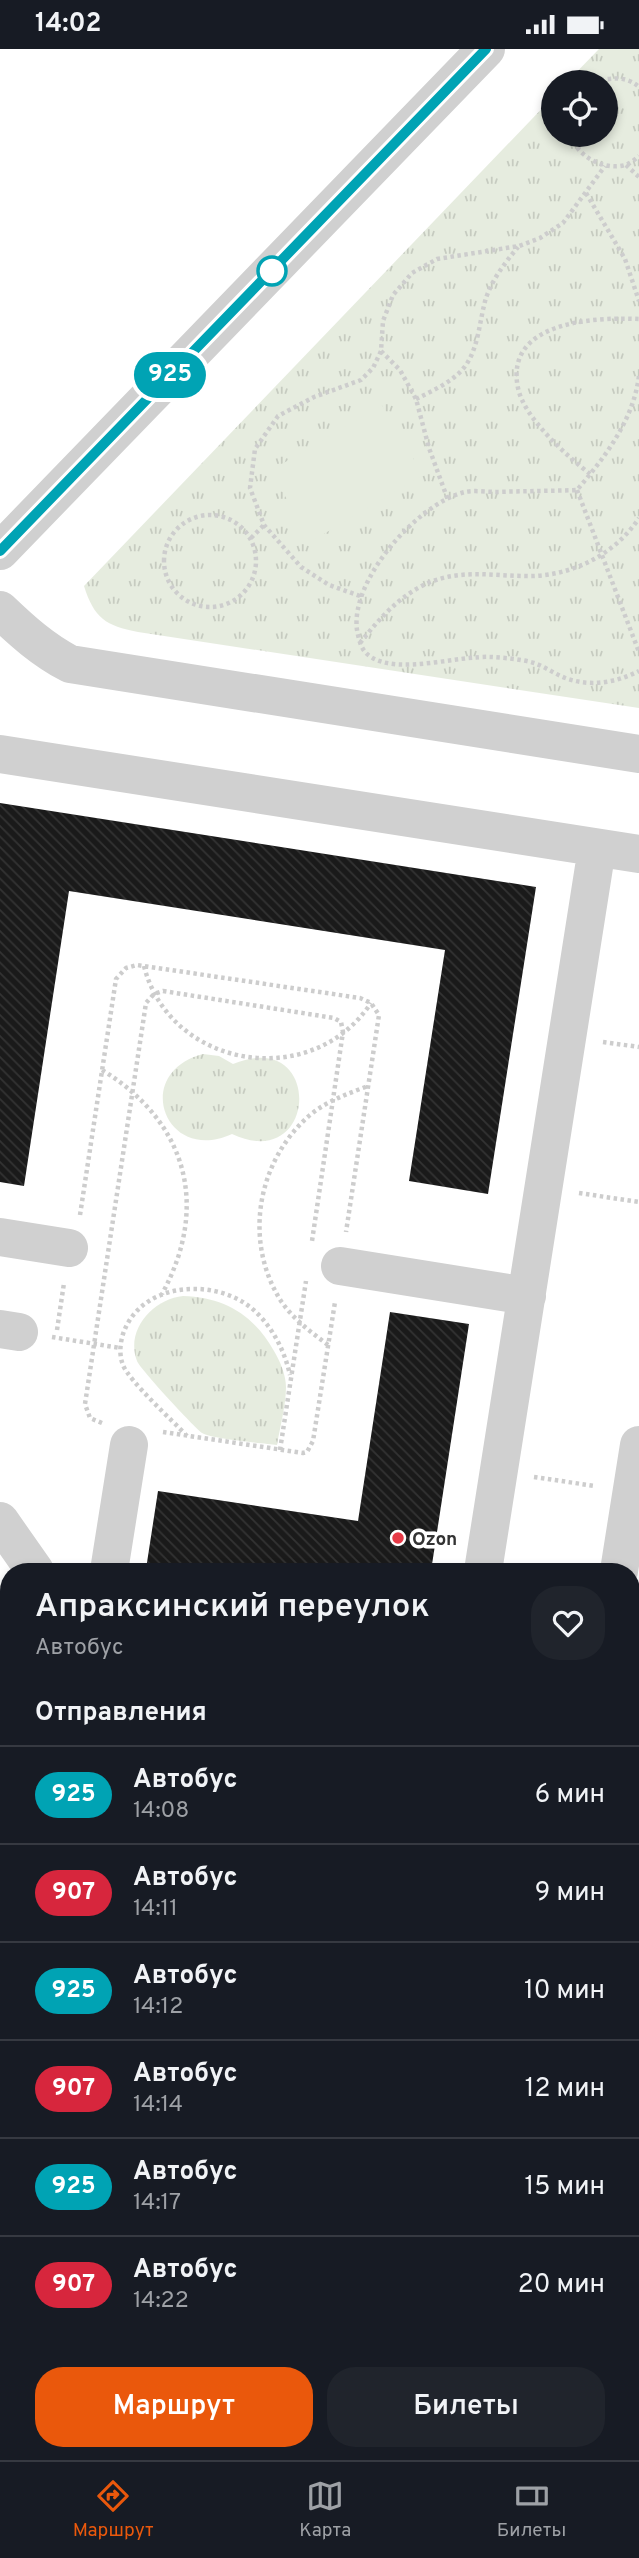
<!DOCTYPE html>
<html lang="ru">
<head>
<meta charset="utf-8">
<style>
	:root { --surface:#171b24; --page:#20242c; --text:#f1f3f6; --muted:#9ea1a6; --line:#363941; --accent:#ea580c }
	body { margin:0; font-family:Overpass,sans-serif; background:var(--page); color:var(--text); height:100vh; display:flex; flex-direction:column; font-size:26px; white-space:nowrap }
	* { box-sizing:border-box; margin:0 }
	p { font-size:23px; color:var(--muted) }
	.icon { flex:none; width:38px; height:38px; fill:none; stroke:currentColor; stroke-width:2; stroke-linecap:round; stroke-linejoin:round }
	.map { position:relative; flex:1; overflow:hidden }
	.drawer { position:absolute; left:0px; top:1514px; width:640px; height:898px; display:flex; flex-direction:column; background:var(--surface); border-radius:28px 28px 0 0; box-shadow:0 4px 10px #0003 }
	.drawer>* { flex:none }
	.badge { padding:0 14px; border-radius:23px; font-size:24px; line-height:46px }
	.fabs { position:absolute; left:541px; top:21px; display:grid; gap:14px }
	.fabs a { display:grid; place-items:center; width:77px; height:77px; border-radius:50%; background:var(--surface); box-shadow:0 4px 10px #0003; font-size:35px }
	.map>.badge { position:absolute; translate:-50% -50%; box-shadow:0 0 0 4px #fff }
	h2 { padding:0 35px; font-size:26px; line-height:63px }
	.round { display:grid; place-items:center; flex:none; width:74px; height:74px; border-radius:28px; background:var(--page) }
	.summary { display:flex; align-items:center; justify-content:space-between; height:119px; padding:0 35px }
	h1 { font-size:33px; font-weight:600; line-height:52px }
	.action { display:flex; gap:14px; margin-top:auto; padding:14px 35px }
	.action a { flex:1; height:80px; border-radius:28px; background:var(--accent); color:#fff; font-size:28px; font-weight:600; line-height:80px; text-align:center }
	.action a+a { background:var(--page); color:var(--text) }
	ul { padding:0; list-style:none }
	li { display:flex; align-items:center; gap:21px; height:98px; padding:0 35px; border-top:2px solid var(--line) }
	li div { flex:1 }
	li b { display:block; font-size:26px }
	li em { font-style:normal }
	li .badge { min-width:77px; font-weight:700; text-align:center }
	.status { display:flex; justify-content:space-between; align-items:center; height:49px; padding:0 35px; background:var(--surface); direction:ltr }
	.status svg { height:19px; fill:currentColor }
	.menu { display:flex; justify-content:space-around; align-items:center; height:98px; border-top:2px solid var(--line); background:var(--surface); font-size:19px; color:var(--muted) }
	.menu a { display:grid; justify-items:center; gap:4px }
	.menu .on { color:var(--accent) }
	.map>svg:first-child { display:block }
	.park { fill:url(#park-tufts) }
	.garden { fill:#e6ecdf }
	.building { fill:url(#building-back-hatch) }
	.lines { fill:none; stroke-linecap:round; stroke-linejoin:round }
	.path { stroke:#cdcdcd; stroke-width:4.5; stroke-dasharray:3.5 3.5; stroke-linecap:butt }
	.minor { stroke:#d0d0d0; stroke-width:38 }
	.line-casing { stroke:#fff; stroke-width:16 }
	.line { stroke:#00a3b4; stroke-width:10 }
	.stop-dot { fill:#fff; stroke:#00a3b4; stroke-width:3.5 }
	.poi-dot { fill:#e63946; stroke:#fff; stroke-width:2.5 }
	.labels { text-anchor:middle; stroke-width:7; stroke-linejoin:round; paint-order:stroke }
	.poi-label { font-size:19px; font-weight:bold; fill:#333; stroke:#fff; text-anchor:start }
</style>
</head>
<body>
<div class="status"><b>14:02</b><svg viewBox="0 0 49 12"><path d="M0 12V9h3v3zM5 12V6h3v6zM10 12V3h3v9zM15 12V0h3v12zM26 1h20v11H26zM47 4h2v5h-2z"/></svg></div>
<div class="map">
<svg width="639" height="2411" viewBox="0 0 639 2411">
	<defs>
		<pattern id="park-tufts" width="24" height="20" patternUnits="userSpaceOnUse" patternTransform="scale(1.75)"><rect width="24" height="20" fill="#e6ecdf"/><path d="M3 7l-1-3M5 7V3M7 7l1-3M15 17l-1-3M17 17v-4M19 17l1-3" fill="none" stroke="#c6cbc0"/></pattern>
		<pattern id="building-back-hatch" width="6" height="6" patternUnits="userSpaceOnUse" patternTransform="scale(1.75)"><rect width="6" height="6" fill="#1a1a1a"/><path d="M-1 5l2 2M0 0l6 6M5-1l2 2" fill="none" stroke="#333"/></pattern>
	</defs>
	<rect width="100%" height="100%" fill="#fff"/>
	<path class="park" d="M599,0H639V659L138,583C106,577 94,569 84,537L553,48V86H606V33H567Z
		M203,1005L219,1007L233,1015C324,977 319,1126 232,1085C165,1116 131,1024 203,1005Z
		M183,1247C224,1248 254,1266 274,1302C280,1312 286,1326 286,1338C286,1356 280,1378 277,1396C262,1394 212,1390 202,1384C194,1378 140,1320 137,1312C125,1280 154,1250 183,1247Z"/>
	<path class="garden" d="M382,356L423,426L312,492L270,422Z"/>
	<path class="building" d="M0,754L536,838L488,1145L409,1132L445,901L69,842L24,1137L0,1133Z
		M390,1263L469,1275L431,1522H165L146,1520L158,1442L358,1472Z
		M638,2269H639V2385L632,2384V2303Z
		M0,2342L9,2349V2403H78L89,2411H0Z"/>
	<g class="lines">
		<path class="path" d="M594,33C609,29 626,26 639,38
			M571,86C576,107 604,122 625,116C630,115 635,110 639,107
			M626,116L639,128
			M586,144L625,210L639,252
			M381,302L400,321L416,350L429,399L448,451
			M639,327C633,372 605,408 577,441C550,442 524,442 497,443C487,443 475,441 465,443C418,454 350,531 357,581C359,591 361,602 371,608C399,626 459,606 492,608C506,609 521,610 534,614C546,618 556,626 568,630C593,638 617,633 639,622
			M416,350C432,342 450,334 462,321C479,302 479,272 486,249C493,229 505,214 518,198
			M590,425C567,407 524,369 518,339C504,272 595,268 639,270
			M577,441L639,603
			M164 512a46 46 0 1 1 92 0a46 46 0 1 1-92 0Z
			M251,489L264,476
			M360,547L329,536L301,518L264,476L250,439L255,400L278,367L314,348L361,331L373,319L381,302L383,272L393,246L412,224L437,210L519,197L540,189L563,174L605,117
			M360,594C379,570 399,547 428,534C463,519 498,528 534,527C576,525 616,504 639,469
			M144,917C170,1020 312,1043 371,954
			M603,993L639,998
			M102,1021C187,1073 210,1157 162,1245
			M579,1144L639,1153
			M80,1166L116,930L126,919L137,916L360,949L371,954L379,966L346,1183
			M57,1281L64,1234
			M52,1288L120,1299
			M328,1296C311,1283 293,1270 281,1252C243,1192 257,1112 310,1066C327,1052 347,1045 368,1037
			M102,1374L90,1369L85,1355L146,954L154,945L163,942L334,969L341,973L343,983L312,1192
			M163,1383L303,1404L307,1403L313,1392L335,1253
			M187,1387C173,1372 129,1332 123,1316C119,1306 120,1295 123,1285C140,1235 207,1229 246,1255C269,1271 284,1299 290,1326
			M280,1401L306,1232
			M534,1428L595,1437
			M0,1636L9,1635
			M0,2323L9,2330
			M102,2403L113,2411"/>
		<path class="minor" d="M0,502L486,0
			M0,561C22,582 43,601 70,615L639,705
			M0,705L639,805
			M0,1188L69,1199
			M340,1217L527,1247
			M0,1280L19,1283
			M0,1472L35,1522
			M109,1522L129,1396
			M483,1522L597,799
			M619,1522L639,1396
			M632,1641L639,1643
			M0,1682L9,1680
			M632,1741L639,1742
			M632,1970L639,1932
			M0,1972L9,1985
			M0,2122L9,2129
			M0,2262L9,2269
			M180,2403L191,2411
			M299,2403L304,2411
			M619,2409L631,2411
			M384,2411L396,2403"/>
	</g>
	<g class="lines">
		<g class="line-casing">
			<path id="line" d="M0,502L486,0"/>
		</g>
		<use href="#line" class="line"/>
	</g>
	<circle class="stop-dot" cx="272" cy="222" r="14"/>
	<circle class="poi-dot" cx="398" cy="1489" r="7"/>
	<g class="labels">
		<g class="poi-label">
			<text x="412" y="1496">Ozon</text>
		</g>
	</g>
</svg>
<div class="fabs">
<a><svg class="icon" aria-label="locate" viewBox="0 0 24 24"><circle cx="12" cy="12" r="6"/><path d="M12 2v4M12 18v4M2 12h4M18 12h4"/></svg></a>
</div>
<b class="badge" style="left:170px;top:326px;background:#00a3b4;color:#fff">925</b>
<section class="drawer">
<div class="summary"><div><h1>Апраксинский переулок</h1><p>Автобус</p></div><a class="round"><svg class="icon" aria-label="heart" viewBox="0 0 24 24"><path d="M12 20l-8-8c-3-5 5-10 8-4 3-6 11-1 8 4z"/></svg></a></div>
<h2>Отправления</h2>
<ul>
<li><span class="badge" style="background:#00a3b4;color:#fff">925</span><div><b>Автобус</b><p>14:08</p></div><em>6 мин</em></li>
<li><span class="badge" style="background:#d7263d;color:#fff">907</span><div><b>Автобус</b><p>14:11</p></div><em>9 мин</em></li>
<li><span class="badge" style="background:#00a3b4;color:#fff">925</span><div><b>Автобус</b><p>14:12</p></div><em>10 мин</em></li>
<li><span class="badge" style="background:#d7263d;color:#fff">907</span><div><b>Автобус</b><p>14:14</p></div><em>12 мин</em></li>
<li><span class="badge" style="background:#00a3b4;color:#fff">925</span><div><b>Автобус</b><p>14:17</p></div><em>15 мин</em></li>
<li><span class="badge" style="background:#d7263d;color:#fff">907</span><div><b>Автобус</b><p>14:22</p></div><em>20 мин</em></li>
</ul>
<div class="action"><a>Маршрут</a><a>Билеты</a></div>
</section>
</div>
<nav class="menu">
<a class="on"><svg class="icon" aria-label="directions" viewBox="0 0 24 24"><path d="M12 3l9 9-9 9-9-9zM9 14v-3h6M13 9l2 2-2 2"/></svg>Маршрут</a>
<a><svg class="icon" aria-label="map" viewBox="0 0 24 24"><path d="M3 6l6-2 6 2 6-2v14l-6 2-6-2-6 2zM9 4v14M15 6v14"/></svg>Карта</a>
<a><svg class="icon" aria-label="tickets" viewBox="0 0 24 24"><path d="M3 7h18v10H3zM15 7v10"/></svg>Билеты</a>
</nav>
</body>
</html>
